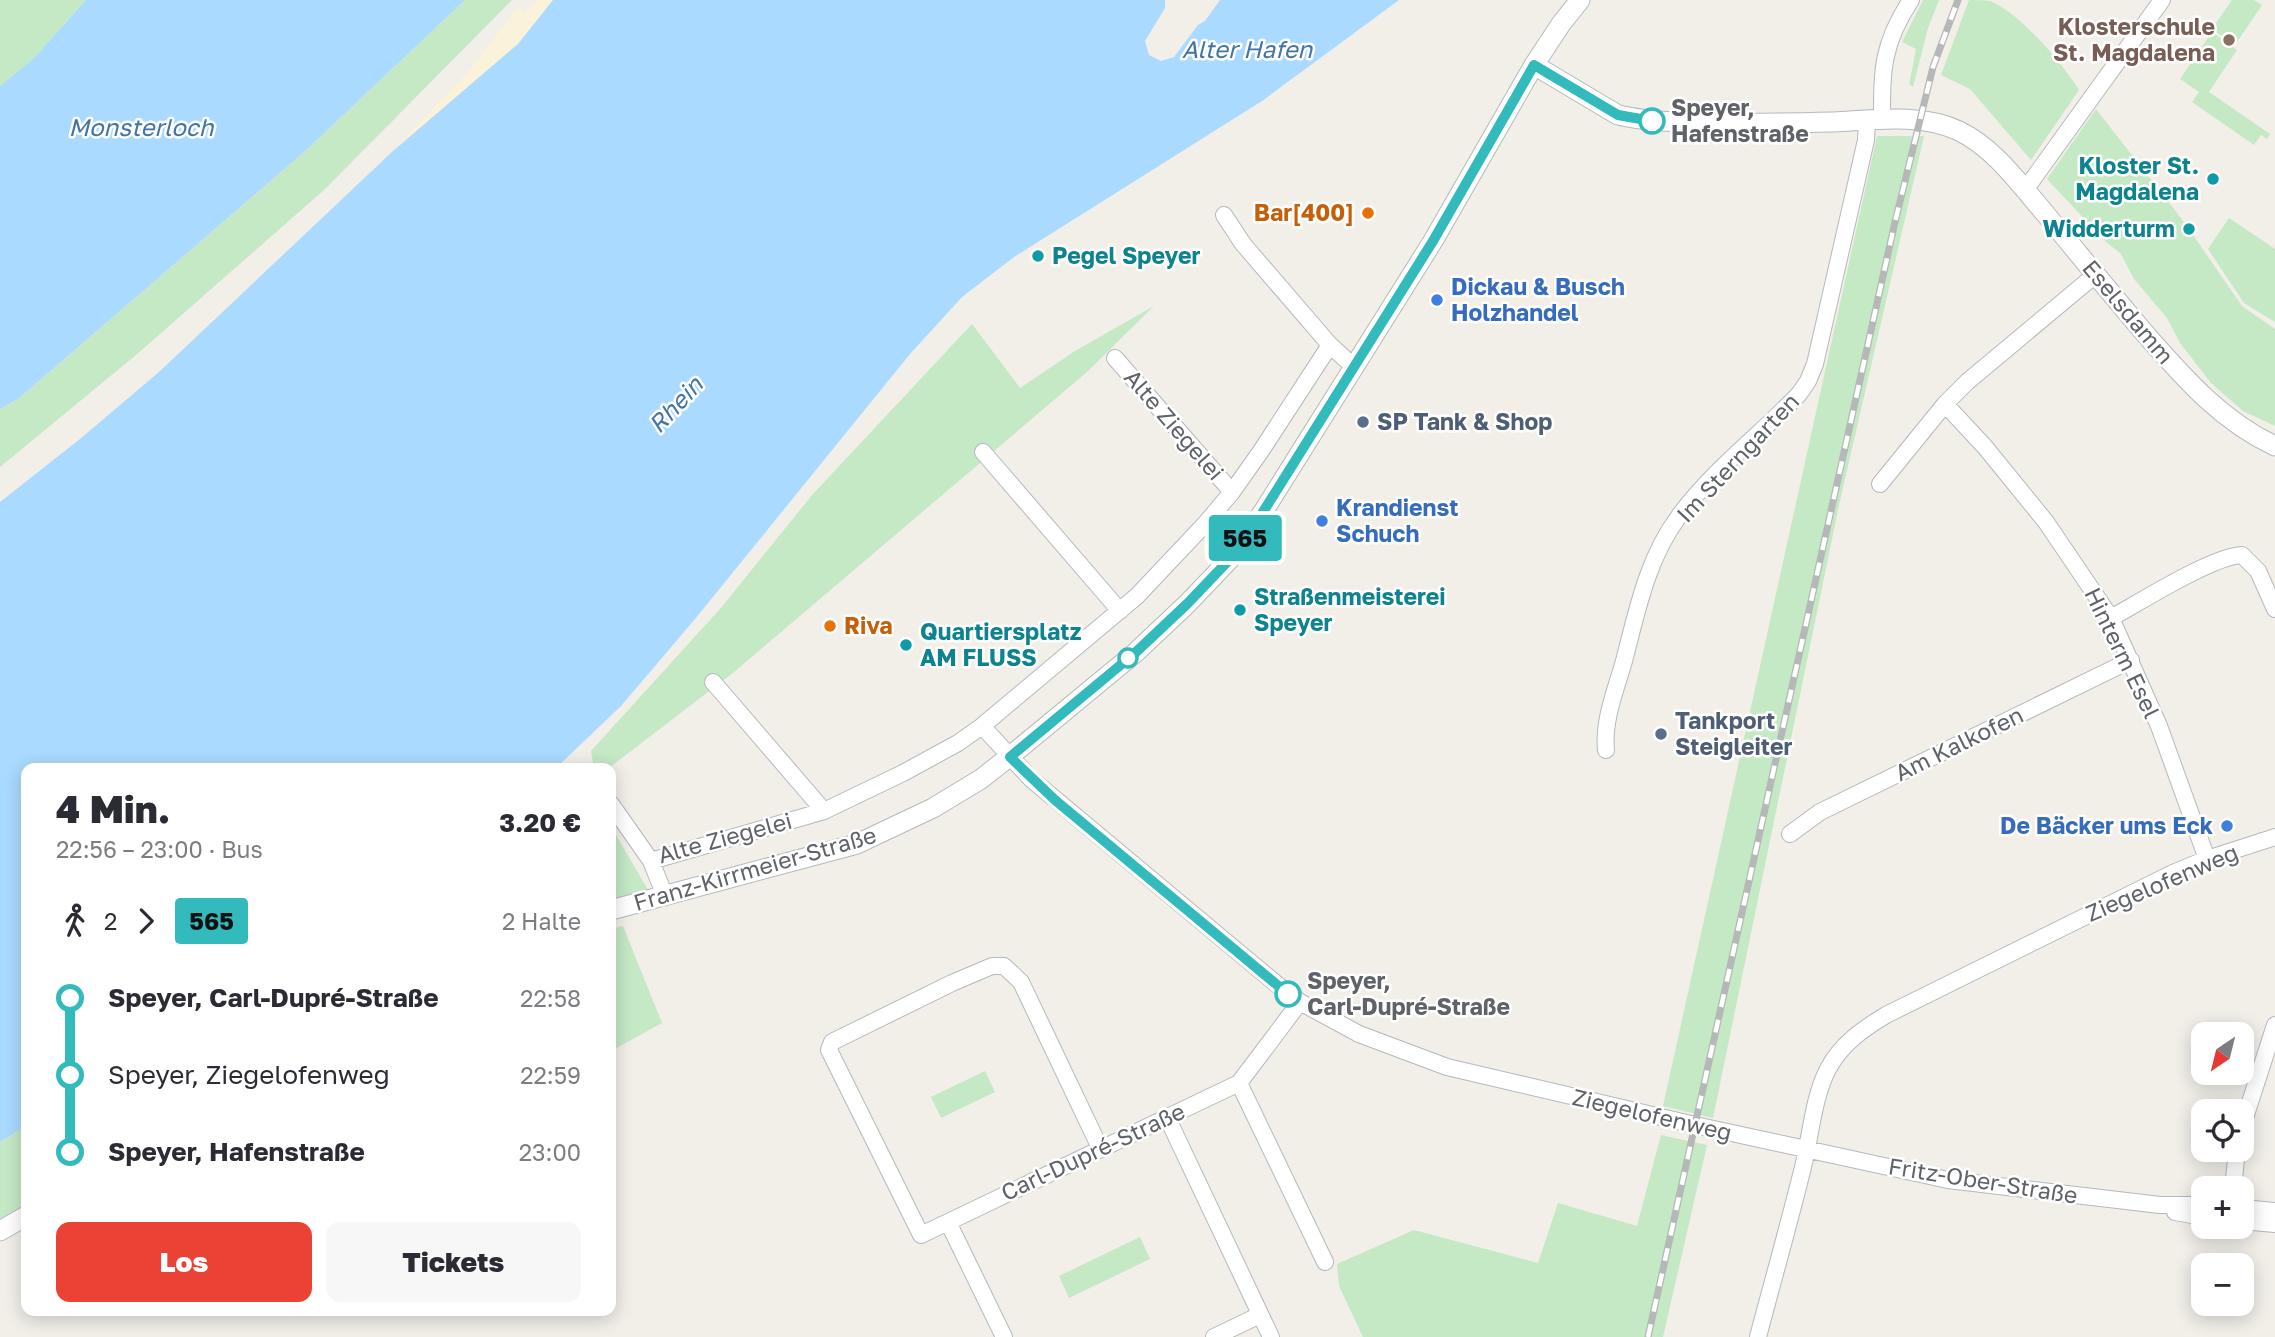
<!DOCTYPE html>
<html lang="de">
<head>
<meta charset="utf-8">
<style>
	:root { --surface:#fff; --page:#f7f7f7; --text:#2b2b33; --muted:#7c7c81; --accent:#ea4335 }
	body { margin:0; font-family:"Golos Text",sans-serif; background:var(--page); color:var(--text); height:100vh; display:flex; flex-direction:column; font-size:26px; white-space:nowrap }
	* { box-sizing:border-box; margin:0 }
	p { font-size:23px; color:var(--muted) }
	.icon { flex:none; width:38px; height:38px; fill:none; stroke:currentColor; stroke-width:2; stroke-linecap:round; stroke-linejoin:round }
	.map { position:relative; flex:1; overflow:hidden }
	.drawer { position:absolute; left:21px; top:763px; width:595px; height:553px; display:flex; flex-direction:column; background:var(--surface); border-radius:14px; box-shadow:0 4px 18px #0003 }
	.drawer>* { flex:none }
	.badge { padding:0 14px; border-radius:5px; font-size:24px; line-height:46px }
	.needle { width:46px; rotate:215deg }
	.buttons { position:absolute; left:2191px; top:1022px; display:grid; gap:14px }
	.buttons a { display:grid; place-items:center; width:63px; height:63px; border-radius:14px; background:var(--surface); box-shadow:0 4px 18px #0003; font-size:35px }
	.map>.badge { position:absolute; translate:-50% -50%; box-shadow:0 0 0 4px #fff }
	.legs { display:flex; align-items:center; gap:10px; height:77px; padding:0 35px; font-size:23px }
	.legs p { margin-inline-start:auto }
	.head { display:flex; align-items:center; justify-content:space-between; height:119px; padding:0 35px }
	h1 { font-size:38px; font-weight:800; line-height:52px }
	.cta { display:flex; gap:14px; margin-top:auto; padding:14px 35px }
	.cta a { flex:1; height:80px; border-radius:14px; background:var(--accent); color:#fff; font-size:28px; font-weight:800; line-height:80px; text-align:center }
	.cta a+a { background:var(--page); color:var(--text) }
	ul { padding:0 35px; list-style:none }
	li { display:flex; align-items:center; gap:24px; height:77px; font-size:26px }
	li i { display:grid; place-items:center; width:10px; height:100%; margin:0 9px; background:currentColor }
	li i::after { content:''; width:18px; height:18px; margin:-9px; border:5px solid; border-radius:50%; background:var(--surface) }
	li p { margin-inline-start:auto }
	li:first-child i { background:linear-gradient(#0000 50%,currentColor 0) }
	li:last-child i { background:linear-gradient(currentColor 50%,#0000 0) }
	.map>svg:first-child { display:block }
	.green { fill:#c5e8c5 }
	.sand { fill:#fbf3d9 }
	.water { fill:#aadaff }
	.lines { fill:none; stroke-linecap:round; stroke-linejoin:round }
	.minor-casing { stroke:#b5b8bc; stroke-width:18 }
	.tertiary-casing { stroke:#b5b8bc; stroke-width:21 }
	.minor { stroke:#fff; stroke-width:16 }
	.tertiary { stroke:#fff; stroke-width:19 }
	.rail-casing { stroke:#b6b7b8; stroke-width:7 }
	.rail { stroke:#fff; stroke-width:4.5; stroke-dasharray:13; stroke-linecap:butt }
	.line-1-casing { stroke:#fff; stroke-width:16 }
	.line-1 { stroke:#32babc; stroke-width:10 }
	.education-dot { fill:#8d6e63; stroke:#fff; stroke-width:2.5 }
	.stop-1-dot { fill:#fff; stroke:#32babc; stroke-width:3.5 }
	.culture-dot { fill:#0f9aa8; stroke:#fff; stroke-width:2.5 }
	.food-dot { fill:#e8710a; stroke:#fff; stroke-width:2.5 }
	.shop-dot { fill:#3f7fe0; stroke:#fff; stroke-width:2.5 }
	.service-dot { fill:#5c6f8a; stroke:#fff; stroke-width:2.5 }
	.labels { text-anchor:middle; stroke-width:5; stroke-linejoin:round; paint-order:stroke }
	.education-label { font-size:23px; font-weight:bold; fill:#785e54; stroke:#fff; text-anchor:end }
	.stop-label { font-size:23px; font-weight:bold; fill:#5f6368; stroke:#fff; text-anchor:start }
	.culture-label { font-size:23px; font-weight:bold; fill:#0d838f; stroke:#fff; text-anchor:start }
	.food-label { font-size:23px; font-weight:bold; fill:#c56008; stroke:#fff; text-anchor:end }
	.shop-label { font-size:23px; font-weight:bold; fill:#366cbe; stroke:#fff; text-anchor:start }
	.street-label { font-size:23px; fill:#5f6368; stroke:#fff }
	.service-label { font-size:23px; font-weight:bold; fill:#4e5e75; stroke:#fff; text-anchor:start }
	.water-label { font-size:24px; font-style:italic; fill:#4174aa; stroke:#fff }
</style>
</head>
<body>
<div class="map">
<svg width="2275" height="1337" viewBox="0 0 2275 1337">
	<rect width="100%" height="100%" fill="#f1efe8"/>
	<path class="green" d="M0,0H86L33,59L0,86Z
		M465,0H512L324,190L136,355L0,467V409L18,399L304,152Z
		M1923,0H1939L1928,28L1913,87L1909,84L1910,80L1916,49L1902,42Z
		M1969,0C1976,0 1984,0 1990,1C2019,12 2063,64 2079,90L2031,160L1970,89L1941,75Z
		M2232,0H2254L2262,5L2235,45L2212,29Z
		M2212,32L2237,50L2209,92L2270,134L2267,139L2261,135L2254,145L2192,102L2199,92L2180,79Z
		M2096,109L2184,222L2242,306L2275,329V426L2243,411L2211,383L2180,343L2167,318L2134,279L2121,254L2105,241L2047,179Z
		M1877,136H1924L1839,505L1713,1118L1663,1106Z
		M2229,218L2275,249V322L2244,303L2208,249Z
		M1154,306L1087,372L734,672L609,768H594L591,751L720,609L813,494L972,324L1020,388L1075,351Z
		M611,826L648,890L611,901Z
		M623,926L662,1023L611,1051V929Z
		M985,1071L995,1092L941,1118L931,1097Z
		M26,1126V1205L0,1220V1142Z
		M1661,1135L1707,1145L1663,1337H1363L1339,1286L1337,1264L1414,1230L1538,1263L1558,1203L1637,1226Z
		M1140,1237L1150,1259L1069,1298L1059,1276Z"/>
	<path class="sand" d="M538,0H553L518,44L393,151L471,69L522,2L520,8L525,13Z"/>
	<path class="water" d="M86,0H465L304,152L18,399L0,409V86L33,59Z
		M553,0H1165V8L1145,41L1149,55L1161,61L1174,57L1198,25L1205,21L1220,0H1399L1262,101L1014,257L962,297L910,354L695,619L621,706L556,768H26V1126L0,1142V502L80,439L159,372L393,151L518,44Z"/>
	<g class="lines">
		<g class="minor-casing">
			<path id="minor" d="M1882,120C1882,69 1882,44 1911,0
				M2025,190L2162,0
				M1224,215L1243,244L1330,345L1354,367
				M1115,358L1232,492
				M1945,404L1985,447L2046,522L2111,618L2159,726L2207,859
				M983,452L1120,611
				M1880,484L1945,404L1967,382L2095,275
				M2111,618C2140,602 2213,556 2242,555L2258,571L2275,609
				M713,682L824,811
				M982,726L1137,596L1205,524L1232,492L1261,451L1330,345
				M1606,750C1603,720 1616,689 1624,661C1637,611 1647,559 1679,516C1713,470 1760,435 1799,394L1808,381L1815,364L1866,140L1867,121
				M611,804L651,861L824,811L903,773L958,743L982,726L1031,779L1279,986L1300,1002L1359,1034L1447,1067L1695,1125L1948,1180L2160,1205H2203
				M1790,834L1820,812L2131,660
				M651,861L665,896
				M1239,1083L1325,1262
				M1167,1117L1271,1337
				M2242,1127L2275,1025
				M1100,1148L1021,982L1004,966H992L952,983L832,1042L829,1050L921,1235L1239,1083L1300,1002
				M2233,1188L2237,1150
				M2242,1208L2275,1211
				M2175,1212L2203,1217
				M2242,1221L2275,1224
				M948,1222L1004,1337
				M1214,1337L1260,1315
				M1758,1337C1773,1280 1789,1224 1803,1167C1811,1135 1813,1098 1828,1069C1841,1044 1863,1029 1886,1015L2173,873L2207,859L2275,837"/>
		</g>
		<g class="tertiary-casing">
			<path id="tertiary" d="M1534,65L1618,115C1649,122 1680,122 1712,123C1753,124 1793,123 1834,122C1874,120 1922,113 1959,131C1993,147 2019,183 2043,211C2078,253 2112,295 2148,337C2186,380 2222,421 2275,446
				M611,910L857,844L933,808L981,779L1009,757L1135,653L1187,604L1230,559L1263,512L1433,241L1534,65L1561,24L1580,0
				M0,1231L26,1216"/>
		</g>
		<use href="#minor" class="minor"/>
		<use href="#tertiary" class="tertiary"/>
		<g class="rail-casing">
			<path id="rail" d="M1648,1337L1895,222L1933,67L1958,0"/>
		</g>
		<use href="#rail" class="rail"/>
	</g>
	<g class="lines">
		<g class="line-1-casing">
			<path id="line-1" d="M1288,994L1055,800L1010,757L1135,653L1187,604L1230,559L1263,512L1433,241L1534,65L1618,115L1652,121"/>
		</g>
		<use href="#line-1" class="line-1"/>
	</g>
	<circle class="education-dot" cx="2229" cy="40" r="7"/>
	<g class="stop-1-dot">
		<circle cx="1652" cy="121" r="12"/>
		<circle cx="1128" cy="658" r="9"/>
		<circle cx="1288" cy="994" r="12"/>
	</g>
	<g class="culture-dot">
		<circle cx="2213" cy="179" r="7"/>
		<circle cx="2189" cy="229" r="7"/>
		<circle cx="1038" cy="256" r="7"/>
		<circle cx="1240" cy="610" r="7"/>
		<circle cx="906" cy="645" r="7"/>
	</g>
	<g class="food-dot">
		<circle cx="1368" cy="213" r="7"/>
		<circle cx="830" cy="626" r="7"/>
	</g>
	<g class="shop-dot">
		<circle cx="1437" cy="300" r="7"/>
		<circle cx="1322" cy="521" r="7"/>
		<circle cx="2227" cy="826" r="7"/>
	</g>
	<g class="service-dot">
		<circle cx="1363" cy="422" r="7"/>
		<circle cx="1661" cy="734" r="7"/>
	</g>
	<g class="labels">
		<g class="education-label">
			<text x="2215" y="35">Klosterschule<tspan x="2215" dy="26">St. Magdalena</tspan></text>
		</g>
		<g class="stop-label">
			<text x="1671" y="116">Speyer,<tspan x="1671" dy="26">Hafenstraße</tspan></text>
			<text x="1307" y="989">Speyer,<tspan x="1307" dy="26">Carl-Dupré-Straße</tspan></text>
		</g>
		<g class="culture-label">
			<text x="2199" y="174" text-anchor="end">Kloster St.<tspan x="2199" dy="26">Magdalena</tspan></text>
			<text x="2175" y="237" text-anchor="end">Widderturm</text>
			<text x="1052" y="264">Pegel Speyer</text>
			<text x="1254" y="605">Straßenmeisterei<tspan x="1254" dy="26">Speyer</tspan></text>
			<text x="920" y="640">Quartiersplatz<tspan x="920" dy="26">AM FLUSS</tspan></text>
		</g>
		<g class="food-label">
			<text x="1354" y="221">Bar[400]</text>
			<text x="844" y="634" text-anchor="start">Riva</text>
		</g>
		<g class="shop-label">
			<text x="1451" y="295">Dickau &amp; Busch<tspan x="1451" dy="26">Holzhandel</tspan></text>
			<text x="1336" y="516">Krandienst<tspan x="1336" dy="26">Schuch</tspan></text>
			<text x="2213" y="834" text-anchor="end">De Bäcker ums Eck</text>
		</g>
		<g class="street-label">
			<text transform="translate(2128 312) rotate(50)" y="8">Eselsdamm</text>
			<text transform="translate(1174 425) rotate(49)" y="8">Alte Ziegelei</text>
			<text transform="translate(1738 458) rotate(-47)" y="8">Im Sterngarten</text>
			<text transform="translate(2122 653) rotate(64)" y="8">Hinterm Esel</text>
			<text transform="translate(1959 744) rotate(-26)" y="8">Am Kalkofen</text>
			<text transform="translate(725 838) rotate(-15)" y="8">Alte Ziegelei</text>
			<text transform="translate(755 869) rotate(-16)" y="8">Franz-Kirrmeier-Straße</text>
			<text transform="translate(2162 883) rotate(-23)" y="8">Ziegelofenweg</text>
			<text transform="translate(1652 1115) rotate(13)" y="8">Ziegelofenweg</text>
			<text transform="translate(1093 1152) rotate(-25)" y="8">Carl-Dupré-Straße</text>
			<text transform="translate(1983 1181) rotate(9)" y="8">Fritz-Ober-Straße</text>
		</g>
		<g class="service-label">
			<text x="1377" y="430">SP Tank &amp; Shop</text>
			<text x="1675" y="729">Tankport<tspan x="1675" dy="26">Steigleiter</tspan></text>
		</g>
		<g class="water-label">
			<text x="1247" y="58">Alter Hafen</text>
			<text x="141" y="136">Monsterloch</text>
			<text transform="translate(676 405) rotate(-47)" y="8">Rhein</text>
		</g>
	</g>
</svg>
<div class="buttons">
<a><svg class="needle" viewBox="-14 -14 28 28"><path d="M0-13l5 13h-10z" fill="#e53935"/><path d="M0 13l5-13h-10z" fill="#7c7c81"/></svg></a>
<a><svg class="icon" aria-label="locate" viewBox="0 0 24 24"><circle cx="12" cy="12" r="6"/><path d="M12 2v4M12 18v4M2 12h4M18 12h4"/></svg></a>
<a>+</a>
<a>−</a>
</div>
<b class="badge" style="left:1245px;top:538px;background:#32babc;color:#111">565</b>
<section class="drawer">
<div class="head"><div><h1>4 Min.</h1><p>22:56 – 23:00 · Bus</p></div><b>3.20 €</b></div>
<div class="legs"><svg class="icon" aria-label="walk" viewBox="0 0 24 24"><circle cx="13" cy="4" r="2"/><path d="M13 8l-2 6 4 7M11 14l-3 7M7 12l3-4h3l4 4"/></svg>2<svg class="icon" aria-label="forward" viewBox="0 0 24 24"><path d="M9 5l7 7-7 7"/></svg><b class="badge" style="background:#32babc;color:#111">565</b><p>2 Halte</p></div>
<ul>
<li><i style="color:#32babc"></i><b>Speyer, Carl-Dupré-Straße</b><p>22:58</p></li>
<li><i style="color:#32babc"></i><span>Speyer, Ziegelofenweg</span><p>22:59</p></li>
<li><i style="color:#32babc"></i><b>Speyer, Hafenstraße</b><p>23:00</p></li>
</ul>
<div class="cta"><a>Los</a><a>Tickets</a></div>
</section>
</div>
</body>
</html>
